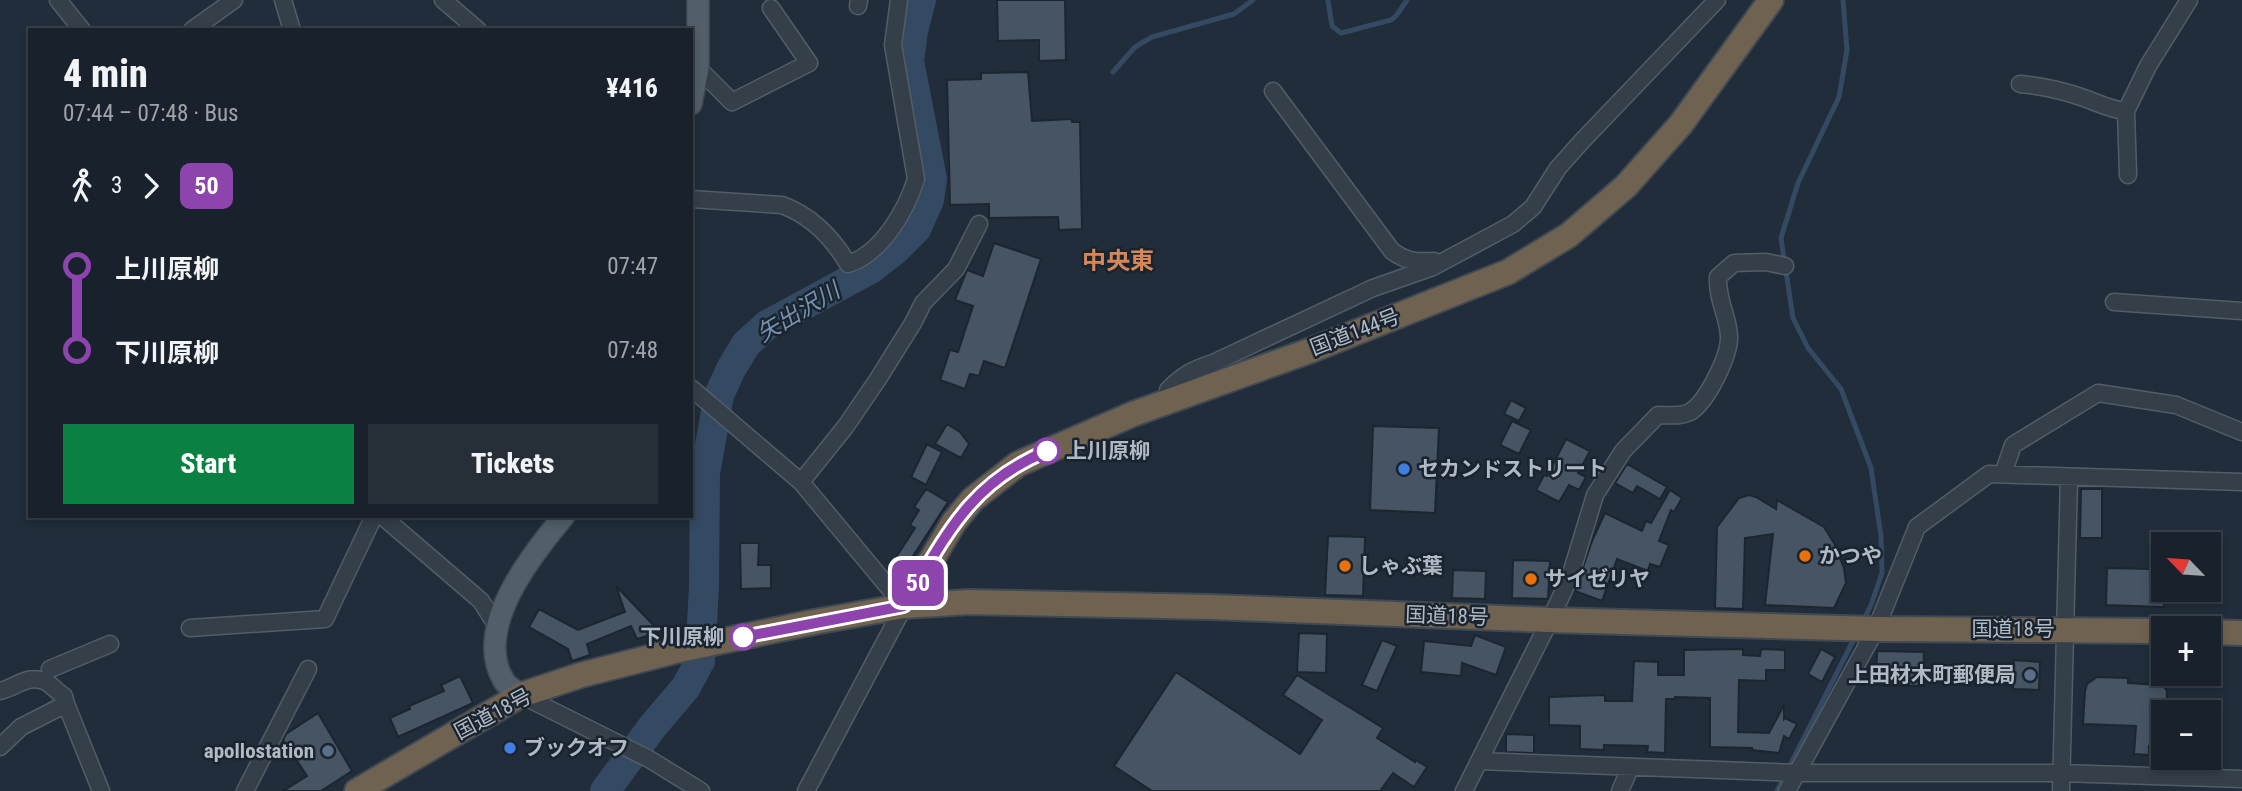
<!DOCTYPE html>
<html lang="en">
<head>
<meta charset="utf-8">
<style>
	:root { --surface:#19222c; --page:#262f38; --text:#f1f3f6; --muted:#9fa4a9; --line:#373f48; --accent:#0b8043 }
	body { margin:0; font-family:"Roboto Condensed","Noto Sans JP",sans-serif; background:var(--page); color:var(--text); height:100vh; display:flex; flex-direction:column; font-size:26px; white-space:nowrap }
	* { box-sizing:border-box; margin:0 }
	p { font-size:23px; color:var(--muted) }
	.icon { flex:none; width:38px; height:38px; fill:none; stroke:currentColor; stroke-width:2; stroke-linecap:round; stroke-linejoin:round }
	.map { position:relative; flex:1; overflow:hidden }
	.drawer { position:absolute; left:28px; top:28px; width:665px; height:490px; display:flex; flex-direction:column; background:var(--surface); border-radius:0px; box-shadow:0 4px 10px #0003,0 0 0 2px var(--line) }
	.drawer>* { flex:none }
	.badge { padding:0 14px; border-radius:10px; font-size:24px; line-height:46px }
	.needle { width:46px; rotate:295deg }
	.fabs { position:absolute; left:2151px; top:532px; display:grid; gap:14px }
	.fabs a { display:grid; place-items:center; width:70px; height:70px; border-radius:0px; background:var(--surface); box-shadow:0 4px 10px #0003,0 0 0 2px var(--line); font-size:35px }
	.map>.badge { position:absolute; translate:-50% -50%; box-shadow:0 0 0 4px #fff }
	.legs { display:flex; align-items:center; gap:10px; height:77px; padding:0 35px; font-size:23px }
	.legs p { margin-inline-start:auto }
	.summary { display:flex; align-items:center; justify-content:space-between; height:119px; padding:0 35px }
	h1 { font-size:38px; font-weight:800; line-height:52px }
	.primary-button { display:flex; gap:14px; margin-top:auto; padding:14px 35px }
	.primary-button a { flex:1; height:80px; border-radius:0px; background:var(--accent); color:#fff; font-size:28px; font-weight:800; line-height:80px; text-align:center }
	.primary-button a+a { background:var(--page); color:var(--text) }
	ul { padding:0 35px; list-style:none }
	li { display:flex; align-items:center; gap:24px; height:84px; font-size:26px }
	li i { display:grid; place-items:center; width:10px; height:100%; margin:0 9px; background:currentColor }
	li i::after { content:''; width:18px; height:18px; margin:-9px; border:5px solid; border-radius:50%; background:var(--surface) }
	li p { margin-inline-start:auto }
	li:first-child i { background:linear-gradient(#0000 50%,currentColor 0) }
	li:last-child i { background:linear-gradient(currentColor 50%,#0000 0) }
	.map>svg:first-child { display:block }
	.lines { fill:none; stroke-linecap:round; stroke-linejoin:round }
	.stream { stroke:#344a62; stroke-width:5 }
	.river { stroke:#344a62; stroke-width:30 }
	.building { fill:#465463; stroke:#1c2631; stroke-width:2 }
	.minor-casing { stroke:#525d68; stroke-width:19 }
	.major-casing { stroke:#3e4853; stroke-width:24 }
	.highway-casing { stroke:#3f4a55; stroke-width:28 }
	.minor { stroke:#343f4a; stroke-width:16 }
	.major { stroke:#525e6a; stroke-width:21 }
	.highway { stroke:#706251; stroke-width:24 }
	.line-1-casing { stroke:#fff; stroke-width:16 }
	.line-1 { stroke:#8e44ad; stroke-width:10 }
	.stop-1-dot { fill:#fff; stroke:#8e44ad; stroke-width:3.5 }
	.shop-dot { fill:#3f7fe0; stroke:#1a242f; stroke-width:2.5 }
	.food-dot { fill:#e8710a; stroke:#1a242f; stroke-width:2.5 }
	.service-dot { fill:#5c6f8a; stroke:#1a242f; stroke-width:2.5 }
	.labels { text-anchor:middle; stroke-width:5; stroke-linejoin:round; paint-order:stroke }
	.street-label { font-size:21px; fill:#afbac6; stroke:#1a242f }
	.stop-label { font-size:21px; font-weight:bold; fill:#afbac6; stroke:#1a242f; text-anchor:start }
	.poi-label { font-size:21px; font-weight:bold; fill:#afbac6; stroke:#1a242f; text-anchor:start }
	.water-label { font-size:23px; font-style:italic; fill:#7692b0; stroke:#1a242f }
	.quarter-label { font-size:24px; font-weight:bold; fill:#d6875a; stroke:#1a242f }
</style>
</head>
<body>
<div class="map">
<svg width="2242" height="791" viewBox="0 0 2242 791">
	<rect width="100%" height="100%" fill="#212d3a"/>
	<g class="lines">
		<path class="stream" d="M1328,0L1332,26L1341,33L1391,20L1396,16L1407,0
			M1843,0L1847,50L1839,97L1798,183L1781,238L1793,318L1808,348L1841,389L1871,468L1881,536L1882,573L1871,605L1862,623
			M1113,72L1135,47L1152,37L1234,14L1253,0
			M1777,791L1856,635"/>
		<path class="river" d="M605,791L653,726L686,687L700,661L704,586L705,473L719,395L731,369L746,344L767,325L872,268L895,250L916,229L929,200L932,179L909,61L913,31L921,0"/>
	</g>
	<path class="building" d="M997,0H1065L1066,60L1039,61V40L998,41Z
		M1028,72L1032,121L1072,119V122H1080L1082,229L1059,230L1058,217L989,218V204L950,205L947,80L981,79V73Z
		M994,243L1041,259L1005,368L984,361L979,376L970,374L965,389L940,380L950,350L958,352L973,306L955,300L967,270L983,276Z
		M1511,400L1526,408L1519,421L1504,414Z
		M1512,421L1531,430L1519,454L1500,445Z
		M947,424L960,432L969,444L961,458L935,444Z
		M1373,426L1439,428L1435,513L1370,510Z
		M1566,439L1590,451L1578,473L1586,477L1579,490L1569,485L1559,502L1536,490L1544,475L1547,476Z
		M927,444L942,452L926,485L911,477Z
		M1627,464L1667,487L1660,499L1637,486L1633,493L1615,483Z
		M926,489L948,502L902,573L891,565L915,528L910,525L919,510L914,507Z
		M2081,489H2102V538H2080Z
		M1670,490L1682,498L1674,512L1671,510L1659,541L1669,545L1660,567L1650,564L1648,571L1617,559L1602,601L1575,591L1592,541L1605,513L1642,531L1646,521L1651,523Z
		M1749,495L1756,497L1776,509L1777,500L1824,527L1834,543L1844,568L1846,583L1834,608L1765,605L1773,534L1745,538L1743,609L1715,608L1717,527L1739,498Z
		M1328,536L1365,537L1363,596L1325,595Z
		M740,543H759L758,565H771V588L741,589Z
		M1513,560L1550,561L1548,599L1512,598Z
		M2107,568L2151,569L2150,580H2163L2164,607L2106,605Z
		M1453,570L1486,571L1485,599L1452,598Z
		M616,586L660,632L637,639L631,626L587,644L590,655L572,661L568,649L529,627L539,609L578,630L625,612Z
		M1299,633L1327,634L1326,673L1297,672Z
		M1475,635L1506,647L1496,675L1462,663L1461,676L1421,672L1424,641L1471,646Z
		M1382,640L1397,646L1377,691L1362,685Z
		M1743,649V655L1760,656L1761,649L1785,650V670H1766V681L1739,680L1738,732L1769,733L1784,705V719L1785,718L1797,724L1789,739L1784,736L1779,753L1752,750V748L1710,747V698L1675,697V699H1666L1665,753L1647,752L1648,746L1604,745V750L1580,749V726L1549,725V697L1605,695V701H1632L1634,661L1658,662V675H1684V650Z
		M1821,649L1835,657L1822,682L1808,674Z
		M1877,651L1924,652L1923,686L1876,685Z
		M2014,660L2040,662L2039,690L2013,689Z
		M1176,672L1300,754L1322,720L1283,695L1297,675L1383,728L1377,738L1415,762L1416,760L1427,767L1414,787L1393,773L1380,791H1152L1114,766Z
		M460,676L473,703L398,737L390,718L410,709L409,706L444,691L441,685Z
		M2097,677L2128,678V683L2160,685L2165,688L2167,691L2166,712H2163V747L2149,746V755L2134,754L2136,726L2083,724L2085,691L2087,684Z
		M318,713L352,771L321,791H283L307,776L283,740L286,734Z
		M1506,734L1534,735V753L1506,752Z"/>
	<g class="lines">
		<g class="minor-casing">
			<path id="minor" d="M58,0L82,30
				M283,0L292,30
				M443,0L478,30
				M858,6L859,0
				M192,30L234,0
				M698,68L732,102L809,63L771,8
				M2020,84C2042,86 2064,91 2084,98C2098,103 2111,110 2126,111
				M1273,91L1392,251C1407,262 1417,262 1434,261
				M2128,175L2126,111L2148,66L2189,0
				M691,199L782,205C812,216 832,237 848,264C881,254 906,211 916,179L893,45L899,0
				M2114,302L2242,311
				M691,388L801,482L904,606L806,791
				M1170,400L1168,390C1182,375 1194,369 1213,363L1373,288L1433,267L1513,224L1533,207L1558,168L1583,140L1717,0
				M2003,474L2013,445L2098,393L2176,405L2242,432
				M801,482L846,426L878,379L913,323L923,303L956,269L979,224
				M382,516L481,601L498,628
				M190,628L325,619L374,516
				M50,669L110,644
				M0,691C15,688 29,673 46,682C52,685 57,692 64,696L66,704L101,791
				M521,695L649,759L701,791
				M0,747L21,727L66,704
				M1479,761L1797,773H2061L2242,779
				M245,791L308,669
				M1464,791L1550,620L1570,577L1595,495L1623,451L1658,415C1669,415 1680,417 1690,412C1707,402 1730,355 1729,336C1728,315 1717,301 1718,277L1734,263L1766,262L1785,266
				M1620,791L1630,768
				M1787,791L1876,629L1917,527L1989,474L2242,482
				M2061,791L2069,477"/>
		</g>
		<g class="major-casing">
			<path id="major" d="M691,104L698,68V0
				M521,695C516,691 508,687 504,681C472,629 532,554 564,516"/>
		</g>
		<g class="highway-casing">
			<path id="highway" d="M904,606L954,522L973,499L1018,464L1133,414L1309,351L1508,272L1569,235L1626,186L1681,124L1771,0
				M2208,632L2242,633
				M357,791L521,695L581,675L679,650L814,622L904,606L969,602L1211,607L1550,620L1876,629L2163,631"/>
		</g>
		<use href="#minor" class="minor"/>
		<use href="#major" class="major"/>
		<use href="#highway" class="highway"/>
	</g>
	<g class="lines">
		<g class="line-1-casing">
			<path id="line-1" d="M743,637L904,606C945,537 969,483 1047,451"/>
		</g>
		<use href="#line-1" class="line-1"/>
	</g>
	<g class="stop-1-dot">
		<circle cx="1047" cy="451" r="12"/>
		<circle cx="743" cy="637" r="12"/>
	</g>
	<g class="shop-dot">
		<circle cx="1404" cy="469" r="7"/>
		<circle cx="510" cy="748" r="7"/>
	</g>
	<g class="food-dot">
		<circle cx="1805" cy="556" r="7"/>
		<circle cx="1345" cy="566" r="7"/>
		<circle cx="1531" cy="579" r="7"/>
	</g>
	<g class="service-dot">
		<circle cx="2030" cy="675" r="7"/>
		<circle cx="328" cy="751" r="7"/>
	</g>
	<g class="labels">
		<g class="street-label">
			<text transform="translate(1355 332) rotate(-21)" y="7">国道144号</text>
			<text transform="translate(1447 616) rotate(2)" y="7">国道18号</text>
			<text x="2013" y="636">国道18号</text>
			<text transform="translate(493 714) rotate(-28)" y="7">国道18号</text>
		</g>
		<g class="stop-label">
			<text x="1066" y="458">上川原柳</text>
			<text x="724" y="644" text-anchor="end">下川原柳</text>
		</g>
		<g class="poi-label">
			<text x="1418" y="476">セカンドストリート</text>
			<text x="1819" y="563">かつや</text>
			<text x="1359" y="573">しゃぶ葉</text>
			<text x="1545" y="586">サイゼリヤ</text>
			<text x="2016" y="682" text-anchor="end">上田材木町郵便局</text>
			<text x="524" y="755">ブックオフ</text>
			<text x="314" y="758" text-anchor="end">apollostation</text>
		</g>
		<g class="water-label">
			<text transform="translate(798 312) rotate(-31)" y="8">矢出沢川</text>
		</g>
		<g class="quarter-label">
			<text x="1118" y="269">中央東</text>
		</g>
	</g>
</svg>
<div class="fabs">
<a><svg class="needle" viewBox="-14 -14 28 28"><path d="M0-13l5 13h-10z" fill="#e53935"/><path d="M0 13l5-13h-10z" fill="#9fa4a9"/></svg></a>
<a>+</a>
<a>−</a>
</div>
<b class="badge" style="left:918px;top:583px;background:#8e44ad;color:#fff">50</b>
<section class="drawer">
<div class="summary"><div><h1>4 min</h1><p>07:44 – 07:48 · Bus</p></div><b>¥416</b></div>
<div class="legs"><svg class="icon" aria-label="walk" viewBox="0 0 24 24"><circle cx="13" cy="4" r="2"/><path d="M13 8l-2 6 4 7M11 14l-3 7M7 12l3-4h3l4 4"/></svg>3<svg class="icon" aria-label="forward" viewBox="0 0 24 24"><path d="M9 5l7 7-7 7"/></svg><b class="badge" style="background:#8e44ad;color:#fff">50</b></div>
<ul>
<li><i style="color:#8e44ad"></i><b>上川原柳</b><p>07:47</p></li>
<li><i style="color:#8e44ad"></i><b>下川原柳</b><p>07:48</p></li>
</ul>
<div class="primary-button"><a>Start</a><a>Tickets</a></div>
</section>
</div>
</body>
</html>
